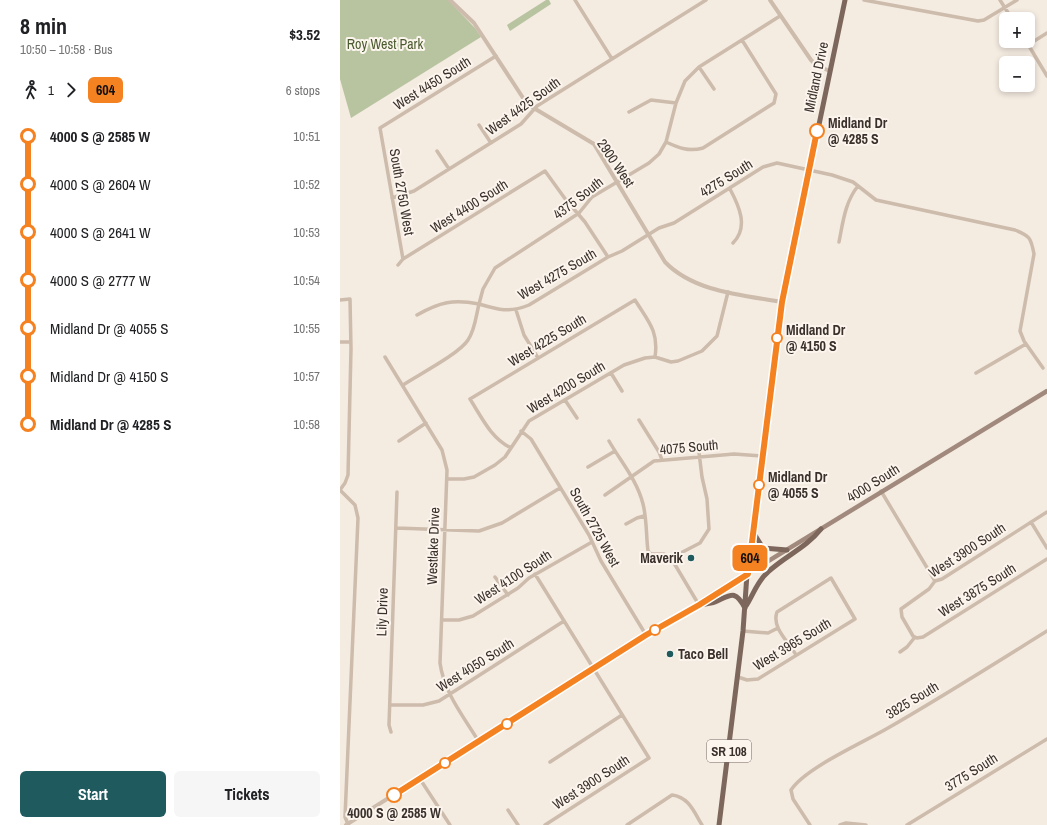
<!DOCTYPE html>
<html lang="en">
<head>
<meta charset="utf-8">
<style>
	:root { --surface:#fff; --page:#f6f6f6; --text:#202124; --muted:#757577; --accent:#1f5a5e }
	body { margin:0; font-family:"Archivo Narrow",sans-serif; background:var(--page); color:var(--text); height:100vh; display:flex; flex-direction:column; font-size:15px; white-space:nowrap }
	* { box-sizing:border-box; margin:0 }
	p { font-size:13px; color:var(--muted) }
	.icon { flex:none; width:22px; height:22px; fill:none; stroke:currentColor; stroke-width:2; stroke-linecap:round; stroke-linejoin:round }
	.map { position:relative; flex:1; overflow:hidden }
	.details { display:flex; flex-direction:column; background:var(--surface); width:340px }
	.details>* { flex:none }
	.badge { padding:0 8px; border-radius:6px; font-size:14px; line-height:26px }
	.controls { position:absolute; left:659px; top:12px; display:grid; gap:8px }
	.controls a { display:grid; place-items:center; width:36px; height:36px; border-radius:6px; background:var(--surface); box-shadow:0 2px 6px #0003; font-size:20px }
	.map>.badge { position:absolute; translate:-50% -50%; box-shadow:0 0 0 2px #fff }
	.legs { display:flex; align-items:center; gap:6px; height:44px; padding:0 20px; font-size:13px }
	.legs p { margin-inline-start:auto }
	.head { display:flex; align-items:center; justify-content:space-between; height:68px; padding:0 20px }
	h1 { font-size:22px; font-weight:800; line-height:30px }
	.primary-button { display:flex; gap:8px; margin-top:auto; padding:8px 20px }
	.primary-button a { flex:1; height:46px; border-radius:6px; background:var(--accent); color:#fff; font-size:16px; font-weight:800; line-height:46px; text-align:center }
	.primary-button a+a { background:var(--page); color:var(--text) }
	ul { padding:0 20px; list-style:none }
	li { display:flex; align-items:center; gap:14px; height:48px; font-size:15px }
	li i { display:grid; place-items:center; width:6px; height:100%; margin:0 5px; background:currentColor }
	li i::after { content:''; width:10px; height:10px; margin:-5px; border:3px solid; border-radius:50%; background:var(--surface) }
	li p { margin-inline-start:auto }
	li:first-child i { background:linear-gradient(#0000 50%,currentColor 0) }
	li:last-child i { background:linear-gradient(currentColor 50%,#0000 0) }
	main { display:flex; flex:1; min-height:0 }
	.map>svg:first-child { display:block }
	.green { fill:#b8c4a0 }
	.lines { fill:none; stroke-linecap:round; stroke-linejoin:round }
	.minor { stroke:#cdbbac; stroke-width:3.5 }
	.tertiary { stroke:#cdbbac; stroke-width:4 }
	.secondary { stroke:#a18a7d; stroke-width:4.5 }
	.primary { stroke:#7d675c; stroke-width:5 }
	.line-1-casing { stroke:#fff; stroke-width:9 }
	.line-1 { stroke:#f58220; stroke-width:6 }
	.stop-1-dot { fill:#fff; stroke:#f58220; stroke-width:2 }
	.poi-dot { fill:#1f5a5e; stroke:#fbf5ee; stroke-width:1.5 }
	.labels { text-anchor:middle; stroke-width:4; stroke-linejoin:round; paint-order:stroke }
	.shield { fill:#fbf5ee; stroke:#756b66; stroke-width:1 }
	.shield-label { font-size:13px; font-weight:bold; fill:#3b302b }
	.park-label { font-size:14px; fill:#4a5a2e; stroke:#fbf5ee }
	.street-label { font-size:14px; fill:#3b302b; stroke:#fbf5ee }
	.stop-label { font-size:14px; font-weight:bold; fill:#3b302b; stroke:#fbf5ee; text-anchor:start }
	.poi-label { font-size:14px; font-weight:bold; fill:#3b302b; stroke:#fbf5ee; text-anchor:end }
</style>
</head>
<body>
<main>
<section class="details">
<div class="head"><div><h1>8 min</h1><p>10:50 – 10:58 · Bus</p></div><b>$3.52</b></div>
<div class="legs"><svg class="icon" aria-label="walk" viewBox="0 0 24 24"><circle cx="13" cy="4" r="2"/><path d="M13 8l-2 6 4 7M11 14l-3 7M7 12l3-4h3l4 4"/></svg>1<svg class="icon" aria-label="forward" viewBox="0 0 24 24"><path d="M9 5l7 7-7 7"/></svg><b class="badge" style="background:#f58220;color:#111">604</b><p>6 stops</p></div>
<ul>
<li><i style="color:#f58220"></i><b>4000 S @ 2585 W</b><p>10:51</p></li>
<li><i style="color:#f58220"></i><span>4000 S @ 2604 W</span><p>10:52</p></li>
<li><i style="color:#f58220"></i><span>4000 S @ 2641 W</span><p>10:53</p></li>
<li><i style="color:#f58220"></i><span>4000 S @ 2777 W</span><p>10:54</p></li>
<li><i style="color:#f58220"></i><span>Midland Dr @ 4055 S</span><p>10:55</p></li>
<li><i style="color:#f58220"></i><span>Midland Dr @ 4150 S</span><p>10:57</p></li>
<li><i style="color:#f58220"></i><b>Midland Dr @ 4285 S</b><p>10:58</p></li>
</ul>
<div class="primary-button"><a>Start</a><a>Tickets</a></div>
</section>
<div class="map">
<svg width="707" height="825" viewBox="0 0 707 825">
	<rect width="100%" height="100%" fill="#f4ebe1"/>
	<path class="green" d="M0,0H108L135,28L141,37L11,118L0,79Z
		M206,0H209L211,4L170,31L167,25Z"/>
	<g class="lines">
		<path class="minor" d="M235,0L272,59
			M524,0L638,21L644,20L677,0
			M660,0L672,19
			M686,41L707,76
			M688,45L707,33
			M359,67L374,89
			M289,112L311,100L336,103
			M139,125L151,143
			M326,142C339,148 349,152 363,148L434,103L436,94L402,40
			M97,151L109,169
			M390,189C399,206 409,227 393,243
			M52,198L74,191L181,124L197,106L366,0
			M499,242C503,222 505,202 518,186
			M63,259L40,128L156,56
			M58,265L63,259L205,171L226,200L245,222L268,257
			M0,300L10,299L11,349L8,475L5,483L0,490
			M176,310L184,335L198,358
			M77,315C100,302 113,299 139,304L143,289L155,268L230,219L239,213L252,197L309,163L319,154L326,142L336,103L345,81L359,67L440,16
			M0,342H11
			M45,357L102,450L107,470L100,663C104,693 124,717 139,742
			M271,373L282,391
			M636,373L686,344
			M63,385C78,375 119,354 128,340C135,330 136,316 139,304C159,310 169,313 189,305L268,257L282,251L319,228L334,223L423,167L437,163L492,175L513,182L536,200L675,230C690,236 691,238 694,254L680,331L684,341L703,368
			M225,400L237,418
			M299,420L319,452L322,460
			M181,431L191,439L249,535L261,561L306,635
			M59,441L86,423
			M269,441C281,462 297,480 303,504C307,519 306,536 308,551L311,554H324L331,558
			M171,448C151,438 142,418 130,399L295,300C308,321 319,331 315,357
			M248,467L275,451
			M107,479H124L134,477L155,465L165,457L189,421L284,365L305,358L315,357L331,362L338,361L362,351L377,336L388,292
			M0,490L15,505L18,518L5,817L8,824
			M541,491L595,581
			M265,495L314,461L394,454L422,456
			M707,512L602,579L595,581L589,589L561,609L562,617L573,636L577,638L583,637L707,559
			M691,522L707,548
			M286,524L297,518L304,516
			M56,528L139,531L162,523L220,488
			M331,558L360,543L369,529L367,499L362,477L358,444
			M331,558L359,605
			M195,574L309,758L205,825
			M155,577L168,595
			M102,620H119L133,616L178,588L189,578L252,542
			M403,631L428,633L438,628
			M560,652L567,647L575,637
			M398,677L407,680L418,679L515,619L491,578L437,612C431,628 450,643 456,655
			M50,705H83L99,701L224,621
			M51,732L49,725L57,492
			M210,762L282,715
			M80,779L110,825
			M168,810L178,825
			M287,825L332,795C349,797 354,812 362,825
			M470,825L453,799L451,790C465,768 524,742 548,728C602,697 654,664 707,631
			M500,825L506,823L526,825
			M567,825L707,739"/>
		<path class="tertiary" d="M110,0L134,23L187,104L254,144L325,262C354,292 402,295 442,302
			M430,0L471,60L477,66L490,71
			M6,825L306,635L359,605L407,574"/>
		<path class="secondary" d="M407,574L707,391"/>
		<path class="primary" d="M413,532L423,548L447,550
			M359,605C364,604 370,604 375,602C391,595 395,589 405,608
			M406,606C413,595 418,580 428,572C445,556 466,548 481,529
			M379,825L403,631L407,574L442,302L505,0"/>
	</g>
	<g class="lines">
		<g class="line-1-casing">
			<path id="line-1" d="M54,795L306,635L359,605L408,574L442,302L477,131"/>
		</g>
		<use href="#line-1" class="line-1"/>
	</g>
	<g class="stop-1-dot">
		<circle cx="477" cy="131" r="7"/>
		<circle cx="437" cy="338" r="5"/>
		<circle cx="419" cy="485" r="5"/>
		<circle cx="315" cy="630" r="5"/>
		<circle cx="167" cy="724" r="5"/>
		<circle cx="105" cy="763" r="5"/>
		<circle cx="54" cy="795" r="7"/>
	</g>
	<g class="poi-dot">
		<circle cx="351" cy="558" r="4"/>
		<circle cx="330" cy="654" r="4"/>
	</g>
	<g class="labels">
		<rect class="shield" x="367" y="740" width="44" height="22" rx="3"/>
		<g class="shield-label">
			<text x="389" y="756">SR 108</text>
		</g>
		<g class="park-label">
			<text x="45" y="49">Roy West Park</text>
		</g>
		<g class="street-label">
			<text transform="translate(476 77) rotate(-78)" y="5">Midland Drive</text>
			<text transform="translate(92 83) rotate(-32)" y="5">West 4450 South</text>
			<text transform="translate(183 106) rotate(-36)" y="5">West 4425 South</text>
			<text transform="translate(276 163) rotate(56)" y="5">2900 West</text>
			<text transform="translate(386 178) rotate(-32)" y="5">4275 South</text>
			<text transform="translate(62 192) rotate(80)" y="5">South 2750 West</text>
			<text transform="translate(238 198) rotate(-38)" y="5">4375 South</text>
			<text transform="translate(129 206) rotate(-32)" y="5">West 4400 South</text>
			<text transform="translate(217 274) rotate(-30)" y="5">West 4275 South</text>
			<text transform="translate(207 340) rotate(-31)" y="5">West 4225 South</text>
			<text transform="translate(226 387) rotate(-31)" y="5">West 4200 South</text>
			<text transform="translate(349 447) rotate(-5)" y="5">4075 South</text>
			<text transform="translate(533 483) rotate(-32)" y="5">4000 South</text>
			<text transform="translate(255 527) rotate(61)" y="5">South 2725 West</text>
			<text transform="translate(93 546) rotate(-88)" y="5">Westlake Drive</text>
			<text transform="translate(627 550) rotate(-33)" y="5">West 3900 South</text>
			<text transform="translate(173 577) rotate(-33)" y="5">West 4100 South</text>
			<text transform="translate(637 590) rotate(-32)" y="5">West 3875 South</text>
			<text transform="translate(42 612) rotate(-88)" y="5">Lily Drive</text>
			<text transform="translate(452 644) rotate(-31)" y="5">West 3965 South</text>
			<text transform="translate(135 665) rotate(-32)" y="5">West 4050 South</text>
			<text transform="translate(572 700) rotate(-31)" y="5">3825 South</text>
			<text transform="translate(631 772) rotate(-32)" y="5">3775 South</text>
			<text transform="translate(251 782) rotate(-33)" y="5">West 3900 South</text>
		</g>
		<g class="stop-label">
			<text x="488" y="128">Midland Dr<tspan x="488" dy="16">@ 4285 S</tspan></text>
			<text x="446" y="335">Midland Dr<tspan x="446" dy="16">@ 4150 S</tspan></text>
			<text x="428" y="482">Midland Dr<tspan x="428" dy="16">@ 4055 S</tspan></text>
			<text x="54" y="818" text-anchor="middle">4000 S @ 2585 W</text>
		</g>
		<g class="poi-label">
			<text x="343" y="563">Maverik</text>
			<text x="338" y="659" text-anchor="start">Taco Bell</text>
		</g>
	</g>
</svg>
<div class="controls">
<a>+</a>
<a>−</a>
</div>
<b class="badge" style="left:410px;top:558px;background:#f58220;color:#111">604</b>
</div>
</main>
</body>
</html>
